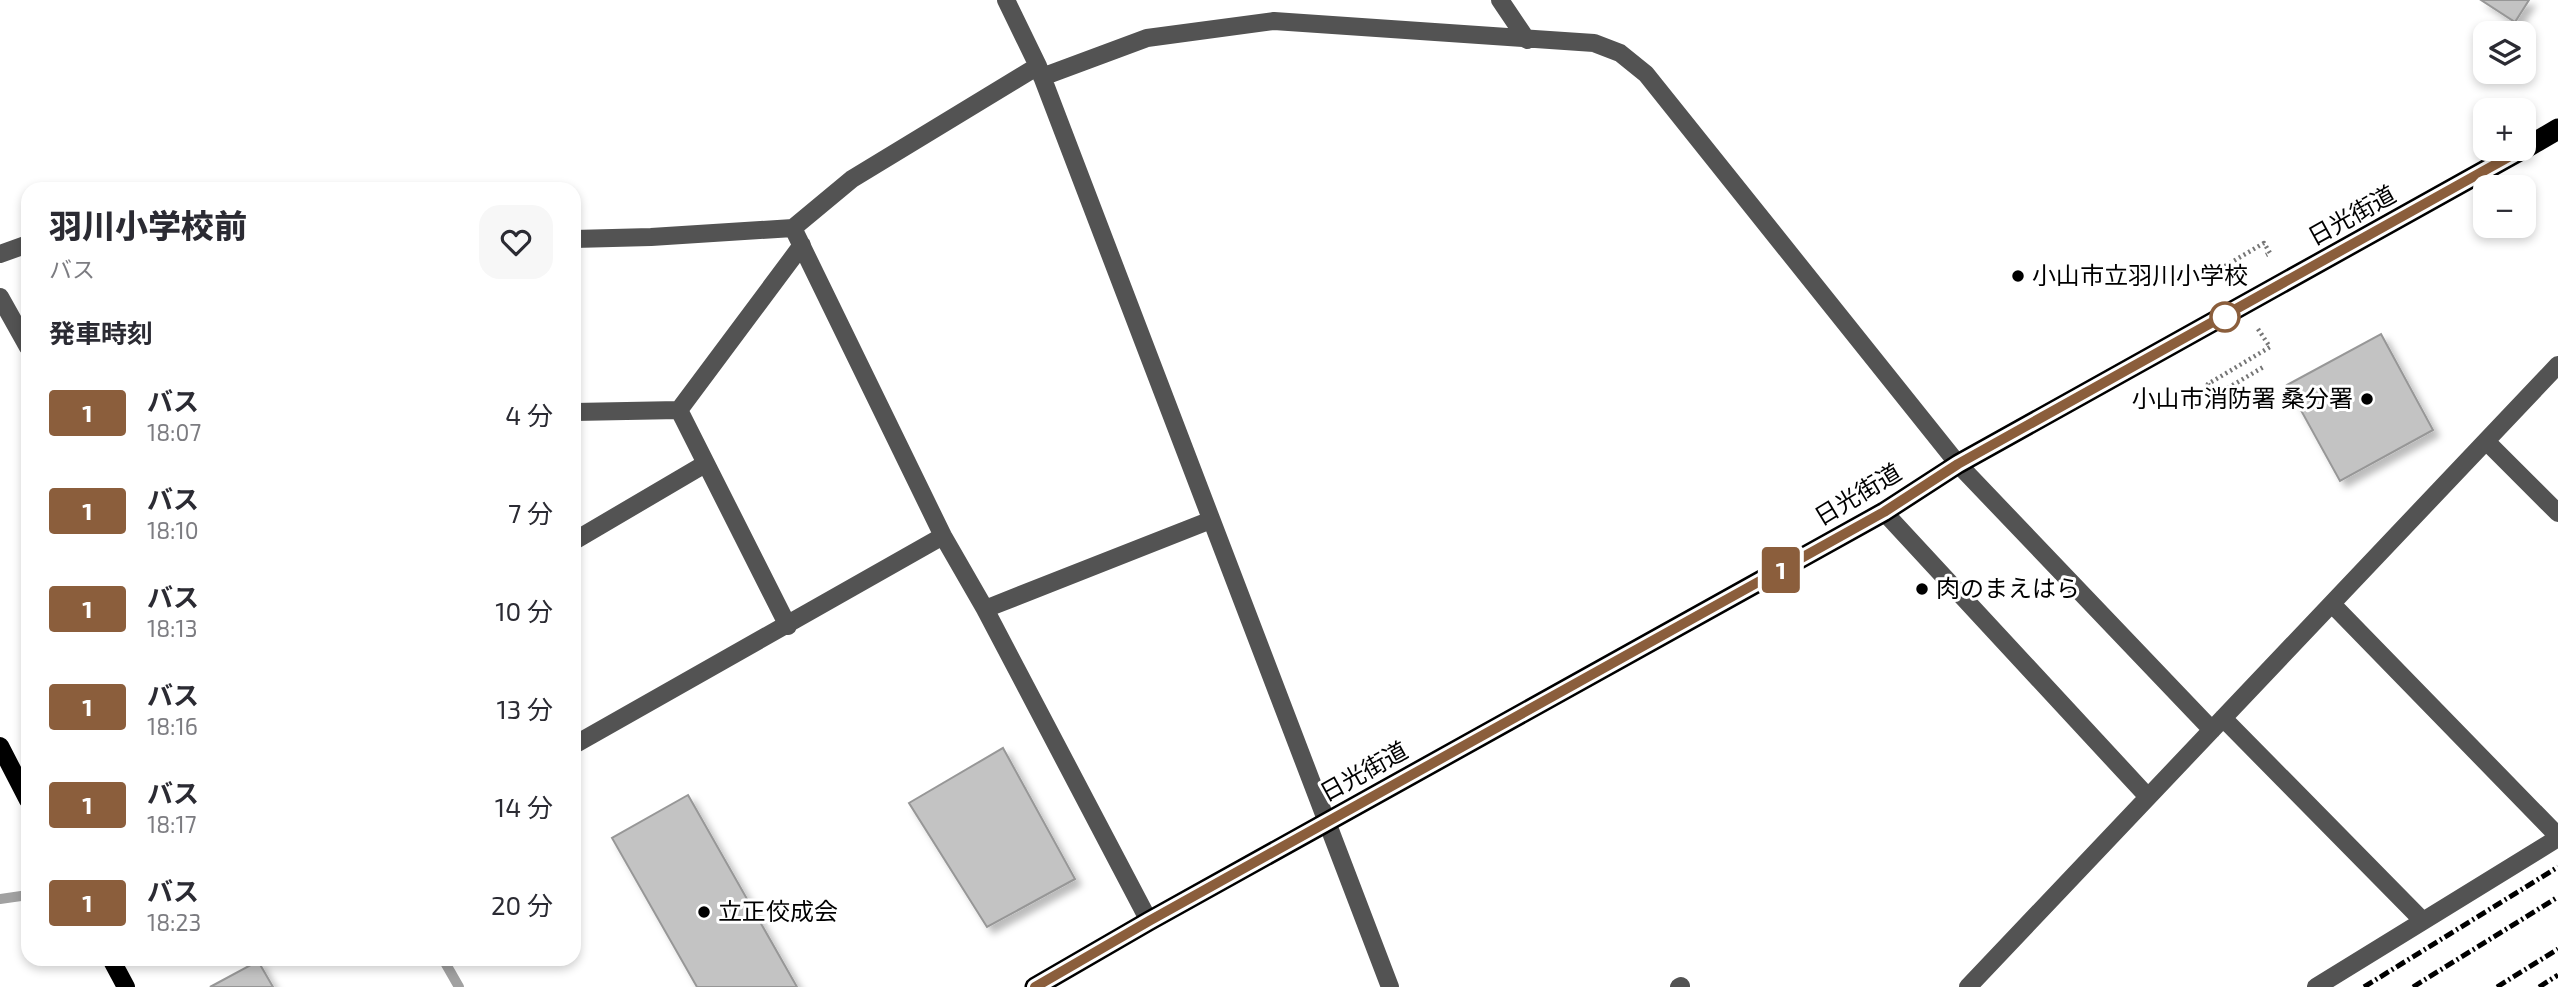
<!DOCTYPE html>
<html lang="ja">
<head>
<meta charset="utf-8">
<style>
	:root { --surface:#fff; --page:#f7f7f7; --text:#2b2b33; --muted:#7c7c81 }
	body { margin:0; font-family:"Exo 2","Noto Sans JP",sans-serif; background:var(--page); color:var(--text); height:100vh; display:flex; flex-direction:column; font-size:26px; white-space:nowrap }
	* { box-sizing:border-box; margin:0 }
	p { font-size:23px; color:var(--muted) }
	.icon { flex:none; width:38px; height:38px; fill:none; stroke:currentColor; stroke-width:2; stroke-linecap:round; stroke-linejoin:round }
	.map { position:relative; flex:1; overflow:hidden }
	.panel { position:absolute; left:21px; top:182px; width:560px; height:784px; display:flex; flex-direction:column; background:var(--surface); border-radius:21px; box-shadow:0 4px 10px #0003 }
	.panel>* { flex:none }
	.badge { padding:0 14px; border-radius:5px; font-size:24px; line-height:46px }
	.buttons { position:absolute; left:2473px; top:21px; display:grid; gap:14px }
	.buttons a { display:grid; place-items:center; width:63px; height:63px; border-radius:14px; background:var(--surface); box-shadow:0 4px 10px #0003; font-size:35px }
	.map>.badge { position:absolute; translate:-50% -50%; box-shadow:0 0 0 4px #fff }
	h2 { padding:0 28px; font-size:26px; line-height:63px }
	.round { display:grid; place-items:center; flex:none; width:74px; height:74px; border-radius:21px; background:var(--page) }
	.headline { display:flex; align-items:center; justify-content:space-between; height:119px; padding:0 28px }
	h1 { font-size:33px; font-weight:800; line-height:52px }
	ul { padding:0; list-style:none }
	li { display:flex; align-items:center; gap:21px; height:98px; padding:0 28px }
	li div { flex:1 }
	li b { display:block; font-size:26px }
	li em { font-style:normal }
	li .badge { min-width:77px; font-weight:700; text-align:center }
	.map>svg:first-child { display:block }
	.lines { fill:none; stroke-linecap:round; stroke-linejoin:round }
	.stream { stroke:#a1a1a1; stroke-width:10 }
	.building { fill:#c3c3c3; stroke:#979797; stroke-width:2; filter:url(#shadow) }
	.path { stroke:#757575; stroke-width:4.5; stroke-dasharray:2 3.5; stroke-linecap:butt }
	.minor { stroke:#535353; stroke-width:18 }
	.major { stroke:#000; stroke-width:18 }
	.highway { stroke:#000; stroke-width:21 }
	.rail { stroke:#000; stroke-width:5; stroke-dasharray:10 3.5 2 3.5; stroke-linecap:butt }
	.line-casing { stroke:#fff; stroke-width:16 }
	.line { stroke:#8b5e3c; stroke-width:10 }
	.poi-dot { fill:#000; stroke:#fff; stroke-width:2.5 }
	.stop-dot { fill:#fff; stroke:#8b5e3c; stroke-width:3.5 }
	.labels { text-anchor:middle; stroke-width:6; stroke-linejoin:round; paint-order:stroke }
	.street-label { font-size:24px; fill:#000; stroke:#fff }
	.poi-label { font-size:24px; fill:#000; stroke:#fff; text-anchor:start }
</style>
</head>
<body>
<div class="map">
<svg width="2558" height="987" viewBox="0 0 2558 987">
	<defs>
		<filter id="shadow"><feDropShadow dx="6" dy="6" stdDeviation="3.5" flood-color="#0004"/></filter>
	</defs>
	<rect width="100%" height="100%" fill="#fff"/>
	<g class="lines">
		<path class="stream" d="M0,899L28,895
			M443,959L459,987"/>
	</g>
	<path class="building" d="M2481,0H2529L2515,22Z
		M2381,334L2433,430L2340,481L2287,385Z
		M1003,748L1075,879L987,927L909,803Z
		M688,795L797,987H697L612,838Z
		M258,961L273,987H210Z"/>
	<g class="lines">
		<path class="path" d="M2220,269L2264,243L2270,253L2266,255
			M2258,329L2270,347L2208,384L2216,395L2265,366"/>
		<path class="minor" d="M1006,0L1038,66L1390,987
			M1500,0L1527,40
			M1042,77L1147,38L1274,21L1594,43L1620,53L1646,74L1958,464L2212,730
			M793,228L852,179L1038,66
			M574,239L651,237L793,228L943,536L985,609L1211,520
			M0,254L28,244
			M0,297L28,347
			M574,412L679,410
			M2486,441L2558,513
			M1884,512L2148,797
			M574,541L705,464
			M2332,604L2558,836
			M985,609L1149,921
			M788,626L679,410L802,245
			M2223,718L2423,921
			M574,745L943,536
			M1679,987L1681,986
			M1968,987L2558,365
			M2316,987L2558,838"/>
		<path class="major" d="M0,746L28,800
			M111,959L126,987"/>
		<path class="highway" d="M2524,149L2558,129
			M1035,987L1149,921L1884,512L1958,464L2523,149"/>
		<path class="rail" d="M2364,987L2558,867
			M2413,987L2558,897
			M2497,987L2558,949
			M2539,987L2558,975"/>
	</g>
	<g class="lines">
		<g class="line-casing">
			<path id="line" d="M1035,987L1149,921L1884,512L1958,464L2523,149"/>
		</g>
		<use href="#line" class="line"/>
	</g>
	<g class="poi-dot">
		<circle cx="2018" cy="276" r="7"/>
		<circle cx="2367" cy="399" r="7"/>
		<circle cx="1922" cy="589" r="7"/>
		<circle cx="704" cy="912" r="7"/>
	</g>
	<circle class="stop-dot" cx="2225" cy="317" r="14"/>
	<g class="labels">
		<g class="street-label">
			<text transform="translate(2352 216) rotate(-29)" y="8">日光街道</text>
			<text transform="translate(1858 495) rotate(-31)" y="8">日光街道</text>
			<text transform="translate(1364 772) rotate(-29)" y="8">日光街道</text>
		</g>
		<g class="poi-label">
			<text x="2032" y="284">小山市立羽川小学校</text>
			<text x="2353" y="407" text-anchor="end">小山市消防署 桑分署</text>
			<text x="1936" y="597">肉のまえはら</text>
			<text x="718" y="920">立正佼成会</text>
		</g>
	</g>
</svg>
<div class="buttons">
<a><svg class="icon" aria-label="layers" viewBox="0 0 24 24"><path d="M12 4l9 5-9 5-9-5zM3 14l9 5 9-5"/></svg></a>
<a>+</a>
<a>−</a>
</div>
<b class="badge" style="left:1781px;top:570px;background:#8b5e3c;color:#fff">1</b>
<section class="panel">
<div class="headline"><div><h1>羽川小学校前</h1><p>バス</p></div><a class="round"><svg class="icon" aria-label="heart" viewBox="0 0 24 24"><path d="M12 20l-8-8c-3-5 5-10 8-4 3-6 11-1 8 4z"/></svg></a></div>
<h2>発車時刻</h2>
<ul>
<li><span class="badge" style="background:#8b5e3c;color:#fff">1</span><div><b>バス</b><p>18:07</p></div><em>4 分</em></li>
<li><span class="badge" style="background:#8b5e3c;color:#fff">1</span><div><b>バス</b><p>18:10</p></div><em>7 分</em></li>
<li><span class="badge" style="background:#8b5e3c;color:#fff">1</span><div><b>バス</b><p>18:13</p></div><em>10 分</em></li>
<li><span class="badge" style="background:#8b5e3c;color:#fff">1</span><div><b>バス</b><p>18:16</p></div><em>13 分</em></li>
<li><span class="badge" style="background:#8b5e3c;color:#fff">1</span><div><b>バス</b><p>18:17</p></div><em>14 分</em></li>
<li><span class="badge" style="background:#8b5e3c;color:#fff">1</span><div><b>バス</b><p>18:23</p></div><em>20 分</em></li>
</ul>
</section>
</div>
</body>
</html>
